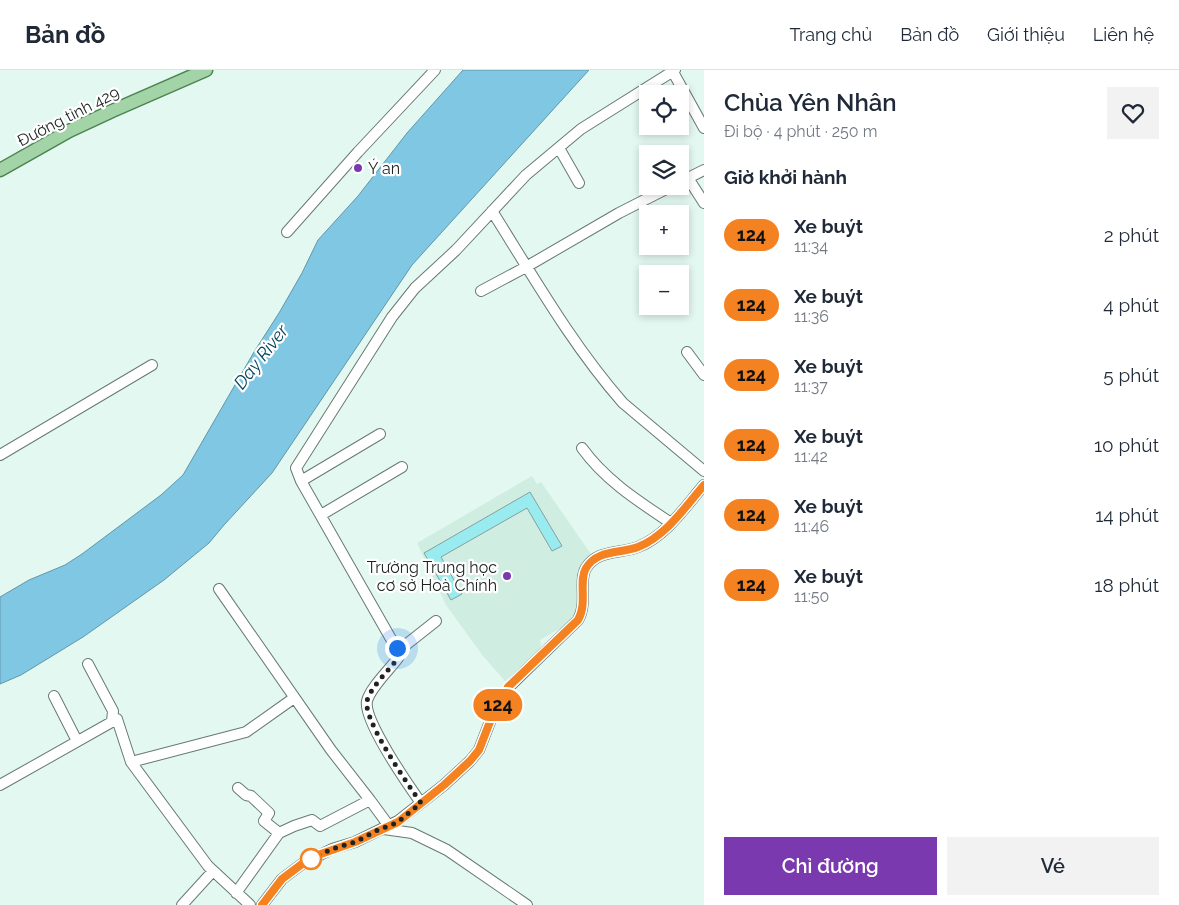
<!DOCTYPE html>
<html lang="vi">
<head>
<meta charset="utf-8">
<style>
	:root { --surface:#fff; --page:#f2f2f3; --text:#1f2937; --muted:#747a83; --line:#e0e1e3; --accent:#7a39ae }
	body { margin:0; font-family:Raleway,sans-serif; background:var(--page); color:var(--text); height:100vh; display:flex; flex-direction:column; font-size:19px; white-space:nowrap }
	* { box-sizing:border-box; margin:0 }
	p { font-size:16px; color:var(--muted) }
	.icon { flex:none; width:28px; height:28px; fill:none; stroke:currentColor; stroke-width:2; stroke-linecap:round; stroke-linejoin:round }
	.map { position:relative; flex:1; overflow:hidden }
	.details { display:flex; flex-direction:column; background:var(--surface); width:475px }
	.details>* { flex:none }
	.badge { padding:0 10px; border-radius:16px; font-size:18px; line-height:32px }
	.tools { position:absolute; left:639px; top:15px; display:grid; gap:10px }
	.tools a { display:grid; place-items:center; width:50px; height:50px; border-radius:0px; background:var(--surface); box-shadow:0 2px 8px #0003; font-size:25px }
	.you { position:absolute; width:25px; height:25px; margin:-12px; border:4px solid #fff; border-radius:50%; background:#1a73e8; box-shadow:0 0 0 8px #1a73e833 }
	.map>.badge { position:absolute; translate:-50% -50%; box-shadow:0 0 0 2px #fff }
	h2 { padding:0 20px; font-size:19px; line-height:45px }
	.round { display:grid; place-items:center; flex:none; width:52px; height:52px; border-radius:0px; background:var(--page) }
	.overview { display:flex; align-items:center; justify-content:space-between; height:85px; padding:0 20px }
	h1 { font-size:24px; font-weight:600; line-height:38px }
	.button { display:flex; gap:10px; margin-top:auto; padding:10px 20px }
	.button a { flex:1; height:58px; border-radius:0px; background:var(--accent); color:#fff; font-size:20px; font-weight:600; line-height:58px; text-align:center }
	.button a+a { background:var(--page); color:var(--text) }
	ul { padding:0; list-style:none }
	li { display:flex; align-items:center; gap:15px; height:70px; padding:0 20px }
	li div { flex:1 }
	li b { display:block; font-size:19px }
	li em { font-style:normal }
	li .badge { min-width:55px; font-weight:700; text-align:center }
	header { display:flex; align-items:center; gap:30px; box-sizing:border-box; height:70px; padding:0 25px; background:var(--surface); border-bottom:1px solid var(--line) }
	header strong { font-size:24px }
	nav { display:flex; gap:28px; margin-inline-start:auto; font-size:18px }
	main { display:flex; flex:1; min-height:0 }
	.map>svg:first-child { display:block }
	.built { fill:#d0ede2 }
	.water { fill:#80c7e4; stroke:#6296a9 }
	.building { fill:#98ecef; stroke:#8a9e9f }
	.lines { fill:none; stroke-linecap:round; stroke-linejoin:round }
	.minor-casing { stroke:#677973; stroke-width:12 }
	.major-casing { stroke:#4c8351; stroke-width:15 }
	.minor { stroke:#fff; stroke-width:10 }
	.major { stroke:#a3d4a7; stroke-width:12 }
	.line-casing { stroke:#fff; stroke-width:11 }
	.line { stroke:#f58220; stroke-width:8 }
	.walk { stroke:#1c2320; stroke-width:5; stroke-dasharray:0 9 }
	.poi-dot { fill:#7a39ae; stroke:#fff; stroke-width:2 }
	.stop-dot { fill:#fff; stroke:#f58220; stroke-width:2.5 }
	.labels { text-anchor:middle; stroke-width:4.5; stroke-linejoin:round; paint-order:stroke }
	.street-label { font-size:16px; fill:#1c2320; stroke:#fff }
	.poi-label { font-size:16px; fill:#1c2320; stroke:#fff; text-anchor:start }
	.water-label { font-size:18px; font-style:italic; fill:#06465a; stroke:#fff }
</style>
</head>
<body>
<header>
<strong>Bản đồ</strong>
<nav><a>Trang chủ</a><a>Bản đồ</a><a>Giới thiệu</a><a>Liên hệ</a></nav>
</header>
<main>
<div class="map">
<svg width="704" height="835" viewBox="0 0 704 835">
	<rect width="100%" height="100%" fill="#e3f8f0"/>
	<path class="built" d="M532,406L537,414L541,412L593,487L575,546L564,559H559L540,570L541,576L538,582L505,611L483,586L446,535L417,473Z"/>
	<path class="water" d="M463,0H589L412,195L272,403L224,455L209,473L164,510L83,567L21,605L0,614V527L29,510L65,495L82,484L161,425L183,405L254,282L279,243L302,203L318,170L358,126L407,63Z"/>
	<path class="building" d="M530,422L562,476L552,481L527,438L441,487L462,524L451,530L424,483Z"/>
	<g class="lines">
		<g class="minor-casing">
			<path id="minor" d="M673,2L704,58
				M559,78L579,113
				M688,108L704,133
				M680,112L704,100
				M492,141C533,206 572,275 623,333L704,401
				M287,162L358,82L435,0
				M481,221L526,197L619,143L672,116
				M687,282L704,305
				M582,378C605,410 638,431 671,453
				M0,385L152,295
				M301,411L380,364
				M321,445L402,397
				M219,519L331,680L370,730
				M398,581L436,551
				M88,594L113,641L112,651
				M54,626L77,671
				M131,692L246,662L294,628
				M0,715L117,649L131,692L208,796L250,835
				M238,718L246,725L251,726L269,743L264,751L279,763
				M421,733C409,716 363,650 367,631C370,618 390,599 398,588L399,583L301,411L296,398L392,247L415,218L456,180L526,105L581,59L675,0
				M384,759L412,763L447,780L527,835
				M236,823L279,763L294,756L312,750L320,756L370,730L389,756
				M182,835L213,801
				M262,835L282,809L302,794L332,779L355,772L398,751L444,715L470,691L479,680L493,644L509,617L578,550C588,533 578,511 586,498C598,479 620,484 638,477C666,466 685,437 704,415"/>
		</g>
		<g class="major-casing">
			<path id="major" d="M0,100L69,61L112,41L206,0"/>
		</g>
		<use href="#minor" class="minor"/>
		<use href="#major" class="major"/>
	</g>
	<g class="lines">
		<g class="line-casing">
			<path id="line" d="M262,835L282,809L302,794L315,786L355,772L398,752L444,715L470,691L479,680L493,644L508,617L578,550C588,533 578,511 586,498C598,479 620,484 638,477C666,466 685,437 704,415"/>
		</g>
		<use href="#line" class="line"/>
		<path class="walk" d="M311,789L332,779L355,772L380,759L389,756L398,752L421,733C409,716 363,650 367,631C370,618 390,599 398,588L399,583L397,578"/>
	</g>
	<g class="poi-dot">
		<circle cx="358" cy="98" r="5"/>
		<circle cx="507" cy="506" r="5"/>
	</g>
	<circle class="stop-dot" cx="311" cy="789" r="10"/>
	<g class="labels">
		<g class="street-label">
			<text transform="translate(68 46) rotate(-27)" y="6">Đường tỉnh 429</text>
		</g>
		<g class="poi-label">
			<text x="368" y="104">Ý an</text>
			<text x="497" y="503" text-anchor="end">Trường Trung học<tspan x="497" dy="18">cơ sở Hoà Chính</tspan></text>
		</g>
		<g class="water-label">
			<text transform="translate(261 287) rotate(-52)" y="6">Day River</text>
		</g>
	</g>
</svg>
<div class="tools">
<a><svg class="icon" aria-label="locate" viewBox="0 0 24 24"><circle cx="12" cy="12" r="6"/><path d="M12 2v4M12 18v4M2 12h4M18 12h4"/></svg></a>
<a><svg class="icon" aria-label="layers" viewBox="0 0 24 24"><path d="M12 4l9 5-9 5-9-5zM3 14l9 5 9-5"/></svg></a>
<a>+</a>
<a>−</a>
</div>
<div class="you" style="left:397px;top:578px"></div>
<b class="badge" style="left:498px;top:635px;background:#f58220;color:#111">124</b>
</div>
<section class="details">
<div class="overview"><div><h1>Chùa Yên Nhân</h1><p>Đi bộ · 4 phút · 250 m</p></div><a class="round"><svg class="icon" aria-label="heart" viewBox="0 0 24 24"><path d="M12 20l-8-8c-3-5 5-10 8-4 3-6 11-1 8 4z"/></svg></a></div>
<h2>Giờ khởi hành</h2>
<ul>
<li><span class="badge" style="background:#f58220;color:#111">124</span><div><b>Xe buýt</b><p>11:34</p></div><em>2 phút</em></li>
<li><span class="badge" style="background:#f58220;color:#111">124</span><div><b>Xe buýt</b><p>11:36</p></div><em>4 phút</em></li>
<li><span class="badge" style="background:#f58220;color:#111">124</span><div><b>Xe buýt</b><p>11:37</p></div><em>5 phút</em></li>
<li><span class="badge" style="background:#f58220;color:#111">124</span><div><b>Xe buýt</b><p>11:42</p></div><em>10 phút</em></li>
<li><span class="badge" style="background:#f58220;color:#111">124</span><div><b>Xe buýt</b><p>11:46</p></div><em>14 phút</em></li>
<li><span class="badge" style="background:#f58220;color:#111">124</span><div><b>Xe buýt</b><p>11:50</p></div><em>18 phút</em></li>
</ul>
<div class="button"><a>Chỉ đường</a><a>Vé</a></div>
</section>
</main>
</body>
</html>
